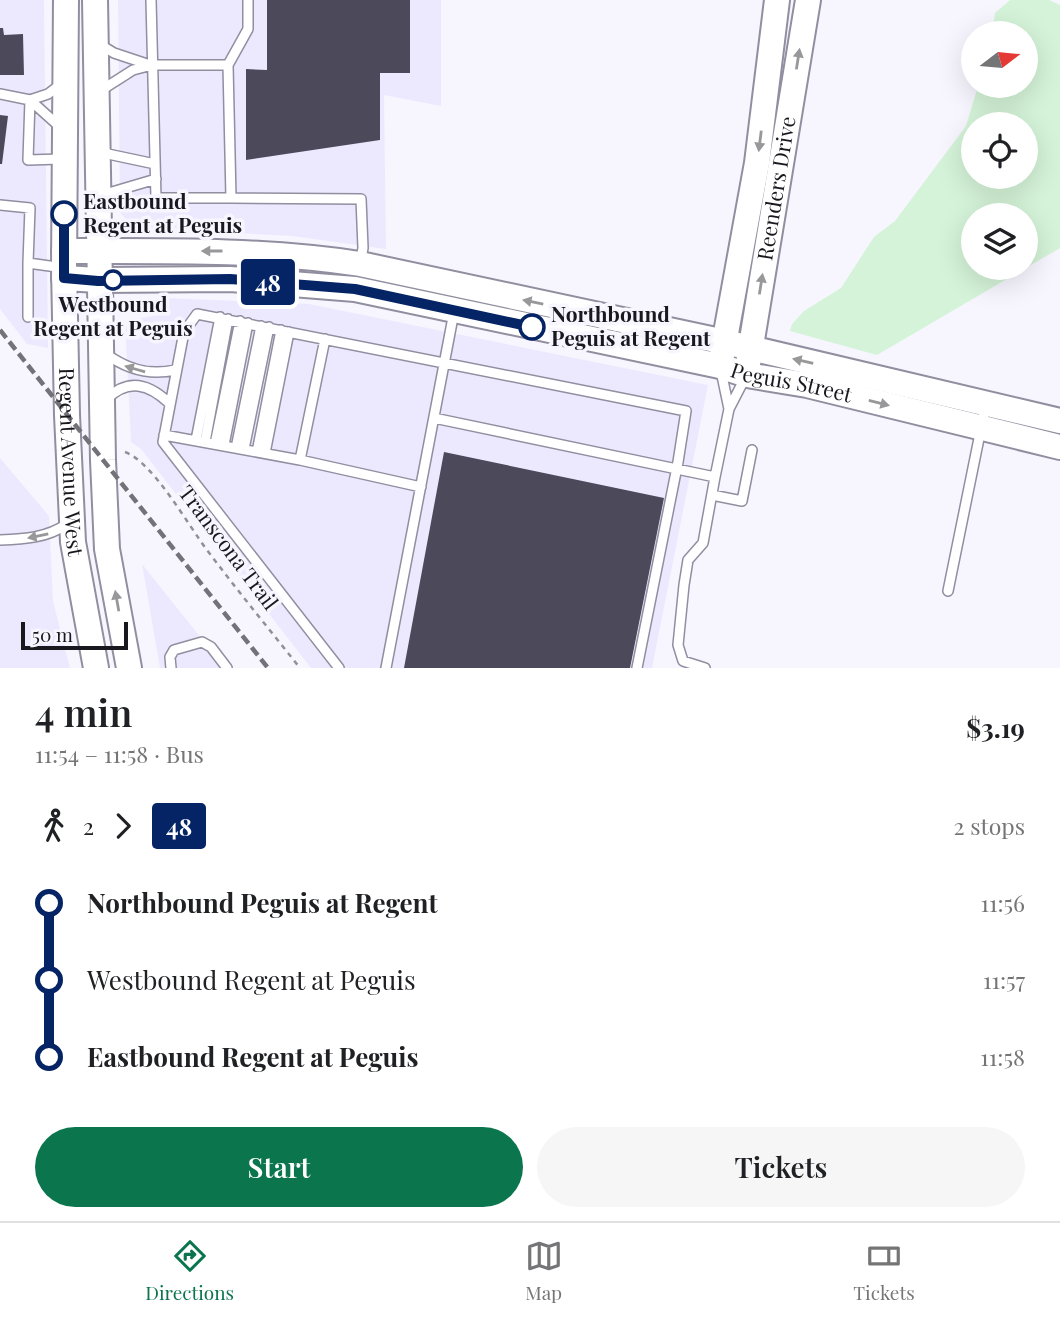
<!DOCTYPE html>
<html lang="en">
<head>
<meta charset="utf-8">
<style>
	:root { --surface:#fff; --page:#f6f6f6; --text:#202124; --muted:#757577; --line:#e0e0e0; --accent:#0b754e }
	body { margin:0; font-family:"Playfair Display",serif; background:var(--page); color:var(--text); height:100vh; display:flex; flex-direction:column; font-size:26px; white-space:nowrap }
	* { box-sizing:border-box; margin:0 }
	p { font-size:23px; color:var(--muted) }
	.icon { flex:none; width:38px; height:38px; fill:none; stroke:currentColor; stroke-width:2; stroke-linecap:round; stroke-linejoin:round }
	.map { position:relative; height:668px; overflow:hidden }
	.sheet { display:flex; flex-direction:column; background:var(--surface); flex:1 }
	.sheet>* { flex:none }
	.badge { padding:0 14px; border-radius:5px; font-size:24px; line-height:46px }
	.needle { width:46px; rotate:74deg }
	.controls { position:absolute; left:961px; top:21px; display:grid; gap:14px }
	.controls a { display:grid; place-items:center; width:77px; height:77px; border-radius:50%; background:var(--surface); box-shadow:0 7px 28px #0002; font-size:35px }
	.scale { position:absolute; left:21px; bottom:18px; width:107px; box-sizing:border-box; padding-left:7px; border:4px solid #19181f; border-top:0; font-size:19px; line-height:24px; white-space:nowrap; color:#19181f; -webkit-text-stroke:5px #f7f6fe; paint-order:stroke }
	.map>.badge { position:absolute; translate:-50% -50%; box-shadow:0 0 0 4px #fff }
	.legs { display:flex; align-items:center; gap:10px; height:77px; padding:0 35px; font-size:23px }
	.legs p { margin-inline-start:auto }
	.headline { display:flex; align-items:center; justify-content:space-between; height:119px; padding:0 35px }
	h1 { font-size:38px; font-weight:600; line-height:52px }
	.button { display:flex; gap:14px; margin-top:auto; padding:14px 35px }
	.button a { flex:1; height:80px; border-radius:42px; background:var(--accent); color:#fff; font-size:28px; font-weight:600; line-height:80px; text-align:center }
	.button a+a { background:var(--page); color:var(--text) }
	ul { padding:0 35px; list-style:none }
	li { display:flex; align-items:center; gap:24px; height:77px; font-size:26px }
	li i { display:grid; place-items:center; width:10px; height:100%; margin:0 9px; background:currentColor }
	li i::after { content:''; width:18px; height:18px; margin:-9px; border:5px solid; border-radius:50%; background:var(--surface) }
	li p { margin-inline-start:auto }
	li:first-child i { background:linear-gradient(#0000 50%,currentColor 0) }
	li:last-child i { background:linear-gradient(currentColor 50%,#0000 0) }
	.dock { display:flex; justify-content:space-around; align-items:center; height:98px; border-top:2px solid var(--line); background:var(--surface); font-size:19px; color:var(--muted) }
	.dock a { display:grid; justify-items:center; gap:4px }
	.dock .active { color:var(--accent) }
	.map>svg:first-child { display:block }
	.built { fill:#ece9ff }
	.green { fill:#d4f3d8; fill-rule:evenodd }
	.building { fill:#4c4a5a }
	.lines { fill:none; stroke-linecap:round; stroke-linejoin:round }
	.lane-casing { stroke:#918ea0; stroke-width:12 }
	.secondary-casing { stroke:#918ea0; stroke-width:28 }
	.path { stroke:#919097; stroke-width:2.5; stroke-dasharray:5 5; stroke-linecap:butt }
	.lane { stroke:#fff; stroke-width:9 }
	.secondary { stroke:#fff; stroke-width:24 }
	.rail { stroke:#737279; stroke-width:4.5; stroke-dasharray:10 5; stroke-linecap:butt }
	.oneway { fill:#98979a }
	.line-1-casing { stroke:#fff; stroke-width:16 }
	.line-1 { stroke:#052465; stroke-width:10 }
	.stop-1-dot { fill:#fff; stroke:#052465; stroke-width:3.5 }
	.labels { text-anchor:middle; stroke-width:7; stroke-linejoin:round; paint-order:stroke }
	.street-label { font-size:21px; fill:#19181f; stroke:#f7f6fe }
	.stop-label { font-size:21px; font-weight:bold; fill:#19181f; stroke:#f7f6fe; text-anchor:start }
</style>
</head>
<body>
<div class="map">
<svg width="1060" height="668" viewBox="0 0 1060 668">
	<rect width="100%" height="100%" fill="#f7f6fe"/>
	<path class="built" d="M0,0H44L48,348L27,344L0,309Z
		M118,0H441V106L384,95L386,249L292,236L237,233H144L138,231L120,213Z
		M164,298L309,304L708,385L652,668H311L141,449L131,442L125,321L159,315Z
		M0,458L49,516L53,601L70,668H0Z
		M142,564L225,668H160Z"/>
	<path class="green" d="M1010,0H1049L1060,5V248L877,355L790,331L792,324L804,311L841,288L874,237L895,221L966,126L978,86H1026V33H992L995,13ZM973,124H1026V177H973ZM973,215H1026V268H973Z"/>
	<path class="building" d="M267,0H410V73H380V140L246,160V69L267,70Z
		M0,28H3L4,35L23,34L24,75H0Z
		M0,115L8,116L2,164H0Z
		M444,452L664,498L630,668H404Z"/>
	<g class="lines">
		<g class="lane-casing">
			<path id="lane" d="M151,0L156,198H231
				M248,0V29L228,65L231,198L361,199L363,248L360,264
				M99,44L114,53L147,64
				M100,91L133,70L152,65H228
				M0,94L30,100L28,160L61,159
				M30,100L60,127
				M30,100L48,94L61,84
				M101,148L108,154L155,164
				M102,198L112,192L156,179
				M0,205L30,208L28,263L64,268
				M28,317V263
				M105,353C126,369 148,376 175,370
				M107,399C128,378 149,384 169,403
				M729,409L746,376
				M434,418L715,477L729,409L721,371
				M164,435L300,460L421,487
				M196,440L220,317
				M205,442L228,319
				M215,444L240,321
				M224,445L248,323
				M236,448L261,326
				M244,449L269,327
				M257,452L281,330
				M265,453L289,332
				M300,460L325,339
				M712,495L742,501L752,450
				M0,540C24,539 47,538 67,524
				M948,591L986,404
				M171,668L170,657L174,650L202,642L211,647L227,668
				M339,668L163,442L184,332L197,314L686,411L678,462L637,668
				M386,668L454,312
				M705,668L683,661L678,645L684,585L688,560L703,543L715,477"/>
		</g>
		<g class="secondary-casing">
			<g id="secondary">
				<path id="s1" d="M66,0L64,268L67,415L73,542L96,668"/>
				<path d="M95,0L103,460L107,549L129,668"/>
				<path d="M64,251C163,251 261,249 360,264L725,342L1060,421"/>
				<path id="s2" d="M64,278L98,280L230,279L355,289L720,366L747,375L807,385L1060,447"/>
				<path d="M722,355L757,163L777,0"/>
				<path id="s3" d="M748,364L808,0"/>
			</g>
		</g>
		<path class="path" d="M125,452C153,462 188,525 207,550C237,590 269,629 300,668"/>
		<use href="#lane" class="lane"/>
		<use href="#secondary" class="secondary"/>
		<path class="rail" d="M0,330L268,668"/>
	</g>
	<defs><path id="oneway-solid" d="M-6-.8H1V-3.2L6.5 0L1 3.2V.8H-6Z" transform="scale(1.75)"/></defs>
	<g class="oneway">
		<use href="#oneway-solid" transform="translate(798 59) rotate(-81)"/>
		<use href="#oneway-solid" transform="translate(760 141) rotate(97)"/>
		<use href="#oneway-solid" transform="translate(212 251) rotate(180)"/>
		<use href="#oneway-solid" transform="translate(761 284) rotate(-81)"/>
		<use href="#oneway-solid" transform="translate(533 302) rotate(-168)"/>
		<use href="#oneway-solid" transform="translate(803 361) rotate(-167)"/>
		<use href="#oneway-solid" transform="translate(135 369) rotate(-164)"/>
		<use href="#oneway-solid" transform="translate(879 403) rotate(14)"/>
		<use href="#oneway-solid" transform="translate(38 536) rotate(168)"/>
		<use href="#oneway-solid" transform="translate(117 601) rotate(-100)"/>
	</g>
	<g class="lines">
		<g class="line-1-casing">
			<path id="line-1" d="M64,214V278L98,281L230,279L355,289L532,327"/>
		</g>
		<use href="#line-1" class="line-1"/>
	</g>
	<g class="stop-1-dot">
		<circle cx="64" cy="214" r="12"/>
		<circle cx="113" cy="280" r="9"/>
		<circle cx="532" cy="327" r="12"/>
	</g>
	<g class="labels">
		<g class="street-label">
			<text dy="7" stroke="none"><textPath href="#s3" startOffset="178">Reenders Drive</textPath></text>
			<text dy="7" stroke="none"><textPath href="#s2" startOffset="738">Peguis Street</textPath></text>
			<text dy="7" stroke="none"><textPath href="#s1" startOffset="462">Regent Avenue West</textPath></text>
			<text transform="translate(228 548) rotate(53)" y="7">Transcona Trail</text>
		</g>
		<g class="stop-label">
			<text x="83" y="209">Eastbound<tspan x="83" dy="24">Regent at Peguis</tspan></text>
			<text x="113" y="312" text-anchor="middle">Westbound<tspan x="113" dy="24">Regent at Peguis</tspan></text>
			<text x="551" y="322">Northbound<tspan x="551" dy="24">Peguis at Regent</tspan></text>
		</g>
	</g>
</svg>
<div class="controls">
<a><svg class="needle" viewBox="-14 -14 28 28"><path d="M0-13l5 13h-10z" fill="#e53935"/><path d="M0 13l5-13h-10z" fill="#757577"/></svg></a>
<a><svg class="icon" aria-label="locate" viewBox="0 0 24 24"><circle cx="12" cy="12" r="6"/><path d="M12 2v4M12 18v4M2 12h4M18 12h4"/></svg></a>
<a><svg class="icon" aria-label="layers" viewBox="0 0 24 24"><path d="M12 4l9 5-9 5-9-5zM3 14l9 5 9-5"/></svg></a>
</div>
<div class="scale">50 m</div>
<b class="badge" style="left:268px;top:282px;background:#052465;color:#fff">48</b>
</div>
<section class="sheet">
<div class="headline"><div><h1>4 min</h1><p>11:54 – 11:58 · Bus</p></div><b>$3.19</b></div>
<div class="legs"><svg class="icon" aria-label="walk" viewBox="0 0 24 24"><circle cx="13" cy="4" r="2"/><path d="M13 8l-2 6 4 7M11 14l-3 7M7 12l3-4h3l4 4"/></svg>2<svg class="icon" aria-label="forward" viewBox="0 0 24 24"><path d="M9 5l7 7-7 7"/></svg><b class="badge" style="background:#052465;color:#fff">48</b><p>2 stops</p></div>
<ul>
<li><i style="color:#052465"></i><b>Northbound Peguis at Regent</b><p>11:56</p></li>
<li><i style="color:#052465"></i><span>Westbound Regent at Peguis</span><p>11:57</p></li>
<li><i style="color:#052465"></i><b>Eastbound Regent at Peguis</b><p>11:58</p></li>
</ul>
<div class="button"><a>Start</a><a>Tickets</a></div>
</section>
<nav class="dock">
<a class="active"><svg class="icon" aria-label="directions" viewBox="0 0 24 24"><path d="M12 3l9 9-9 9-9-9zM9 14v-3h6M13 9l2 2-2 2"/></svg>Directions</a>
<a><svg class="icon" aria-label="map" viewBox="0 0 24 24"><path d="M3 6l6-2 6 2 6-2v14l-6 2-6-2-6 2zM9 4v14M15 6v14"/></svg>Map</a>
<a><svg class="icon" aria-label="tickets" viewBox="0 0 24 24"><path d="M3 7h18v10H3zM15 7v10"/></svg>Tickets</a>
</nav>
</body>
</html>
